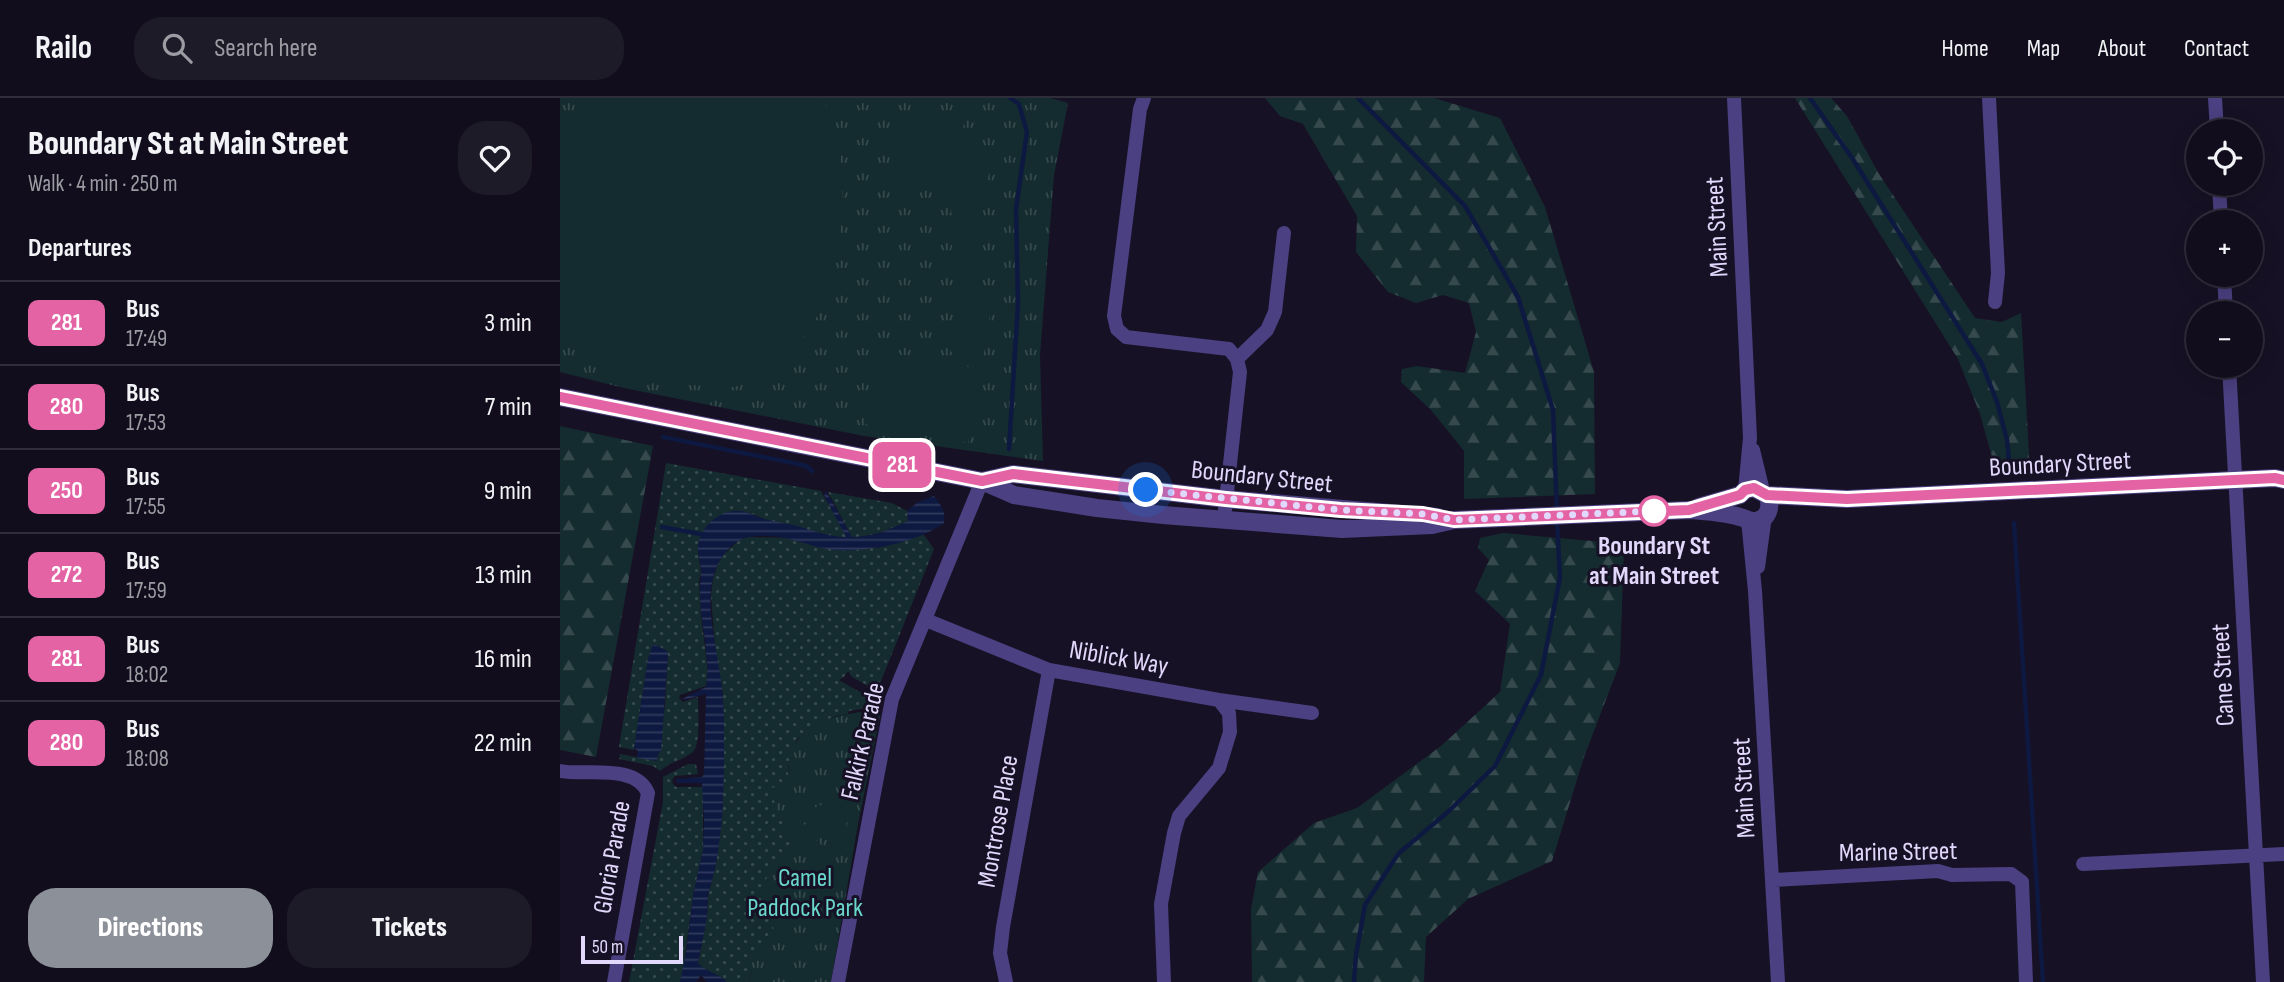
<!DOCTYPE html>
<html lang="en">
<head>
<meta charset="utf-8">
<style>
	:root { --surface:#110d1c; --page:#1e1b29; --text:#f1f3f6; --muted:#9c9ca3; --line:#302d3b; --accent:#8c9099 }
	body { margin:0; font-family:"Sofia Sans Condensed",sans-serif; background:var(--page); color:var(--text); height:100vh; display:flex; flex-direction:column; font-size:26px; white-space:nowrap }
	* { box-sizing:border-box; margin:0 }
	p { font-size:23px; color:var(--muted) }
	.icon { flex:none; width:38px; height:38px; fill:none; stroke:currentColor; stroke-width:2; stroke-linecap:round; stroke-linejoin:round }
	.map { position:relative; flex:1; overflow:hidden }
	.drawer { display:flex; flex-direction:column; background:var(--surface); width:560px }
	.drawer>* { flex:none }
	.badge { padding:0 14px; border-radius:10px; font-size:24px; line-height:46px }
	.tools { position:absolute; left:1626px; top:21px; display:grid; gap:14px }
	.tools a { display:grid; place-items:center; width:77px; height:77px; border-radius:50%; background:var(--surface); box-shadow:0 4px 18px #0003,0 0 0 2px var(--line); font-size:35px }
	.scale { position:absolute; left:21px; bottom:18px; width:102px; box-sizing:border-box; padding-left:7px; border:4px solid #e1d8fc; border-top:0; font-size:19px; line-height:24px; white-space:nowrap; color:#e1d8fc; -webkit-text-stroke:5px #171125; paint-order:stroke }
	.you { position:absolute; width:35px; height:35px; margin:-18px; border:5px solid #fff; border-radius:50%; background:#1a73e8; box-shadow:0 0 0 10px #1a73e833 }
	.map>.badge { position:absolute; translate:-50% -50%; box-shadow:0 0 0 4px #fff }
	h2 { padding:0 28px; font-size:26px; line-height:63px }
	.round { display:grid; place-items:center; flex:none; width:74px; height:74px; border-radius:28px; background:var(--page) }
	.headline { display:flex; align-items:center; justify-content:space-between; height:119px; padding:0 28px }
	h1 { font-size:33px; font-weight:800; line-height:52px }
	.cta { display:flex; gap:14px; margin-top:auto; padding:14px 28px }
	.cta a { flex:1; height:80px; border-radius:28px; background:var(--accent); color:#fff; font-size:28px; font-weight:800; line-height:80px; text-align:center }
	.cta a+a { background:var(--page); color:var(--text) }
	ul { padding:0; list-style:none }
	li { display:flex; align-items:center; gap:21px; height:84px; padding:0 28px; border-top:2px solid var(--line) }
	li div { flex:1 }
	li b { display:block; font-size:26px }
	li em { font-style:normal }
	li .badge { min-width:77px; font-weight:700; text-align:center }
	header { display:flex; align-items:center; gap:42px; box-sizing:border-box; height:98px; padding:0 35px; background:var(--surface); border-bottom:2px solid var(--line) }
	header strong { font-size:33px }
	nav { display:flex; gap:38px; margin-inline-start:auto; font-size:24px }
	.search { width:490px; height:63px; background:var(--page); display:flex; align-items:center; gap:18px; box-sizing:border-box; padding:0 24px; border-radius:28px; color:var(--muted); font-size:26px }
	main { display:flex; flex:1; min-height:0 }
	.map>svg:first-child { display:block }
	.grass { fill:url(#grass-dots) }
	.forest { fill:url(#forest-firs) }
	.park { fill:url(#park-tufts) }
	.garden { fill:#142c2f }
	.water { fill:url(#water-rules) }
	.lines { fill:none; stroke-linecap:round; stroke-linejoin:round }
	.stream { stroke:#0e1941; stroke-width:4.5 }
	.minor { stroke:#4b4081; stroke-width:14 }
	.tertiary { stroke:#4b4081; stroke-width:18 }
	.line-casing { stroke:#fff; stroke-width:16 }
	.line { stroke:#e463a4; stroke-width:10 }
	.walk { stroke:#e1d8fc; stroke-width:7; stroke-dasharray:0 12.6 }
	.stop-dot { fill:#fff; stroke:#e463a4; stroke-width:3.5 }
	.labels { text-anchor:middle; stroke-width:6; stroke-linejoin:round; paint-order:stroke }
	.street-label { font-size:26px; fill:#e1d8fc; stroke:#171125 }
	.stop-label { font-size:26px; font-weight:bold; fill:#e1d8fc; stroke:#171125 }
	.park-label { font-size:26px; fill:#69d7cc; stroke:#171125 }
</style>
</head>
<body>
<header>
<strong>Railo</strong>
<div class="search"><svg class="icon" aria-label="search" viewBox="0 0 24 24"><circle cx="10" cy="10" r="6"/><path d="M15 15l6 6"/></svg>Search here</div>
<nav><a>Home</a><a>Map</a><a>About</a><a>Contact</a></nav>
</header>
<main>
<section class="drawer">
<div class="headline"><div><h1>Boundary St at Main Street</h1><p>Walk · 4 min · 250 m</p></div><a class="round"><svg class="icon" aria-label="heart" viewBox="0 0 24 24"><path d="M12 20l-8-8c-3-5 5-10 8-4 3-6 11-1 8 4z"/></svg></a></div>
<h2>Departures</h2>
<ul>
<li><span class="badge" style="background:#e463a4;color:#fff">281</span><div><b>Bus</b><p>17:49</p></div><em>3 min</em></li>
<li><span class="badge" style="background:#e463a4;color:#fff">280</span><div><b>Bus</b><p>17:53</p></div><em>7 min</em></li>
<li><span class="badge" style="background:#e463a4;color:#fff">250</span><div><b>Bus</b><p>17:55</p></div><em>9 min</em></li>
<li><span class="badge" style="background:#e463a4;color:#fff">272</span><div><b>Bus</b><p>17:59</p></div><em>13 min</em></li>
<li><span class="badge" style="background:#e463a4;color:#fff">281</span><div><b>Bus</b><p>18:02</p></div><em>16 min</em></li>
<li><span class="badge" style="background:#e463a4;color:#fff">280</span><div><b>Bus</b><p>18:08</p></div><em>22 min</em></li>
</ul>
<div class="cta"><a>Directions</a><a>Tickets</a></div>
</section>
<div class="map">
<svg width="1724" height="884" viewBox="0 0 1724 884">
	<defs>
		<pattern id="grass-dots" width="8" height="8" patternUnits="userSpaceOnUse" patternTransform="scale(1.75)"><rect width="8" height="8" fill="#142c2f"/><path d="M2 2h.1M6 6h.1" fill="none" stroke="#364a4e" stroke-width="1.8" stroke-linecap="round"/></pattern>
		<pattern id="forest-firs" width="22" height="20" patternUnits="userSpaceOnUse" patternTransform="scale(1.75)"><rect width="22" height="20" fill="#142c2f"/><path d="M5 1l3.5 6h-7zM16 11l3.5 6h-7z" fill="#364a4e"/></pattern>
		<pattern id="park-tufts" width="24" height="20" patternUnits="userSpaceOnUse" patternTransform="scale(1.75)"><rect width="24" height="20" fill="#142c2f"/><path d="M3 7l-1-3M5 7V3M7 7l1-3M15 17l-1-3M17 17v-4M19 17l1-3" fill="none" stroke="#364a4e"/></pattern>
		<pattern id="water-rules" width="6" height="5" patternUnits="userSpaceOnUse" patternTransform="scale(1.75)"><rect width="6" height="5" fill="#0e1941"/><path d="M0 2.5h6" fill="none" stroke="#313a5d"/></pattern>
	</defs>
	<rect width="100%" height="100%" fill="#171125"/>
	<path class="grass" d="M106,365L261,393L287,439H274L207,422L187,414L138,453L141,475L139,483L141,517L148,574L146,588L120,597L119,600L123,604L138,599C138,611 141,646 133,654C123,662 110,664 100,673L93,668L59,661L60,656L97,663L105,607L108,556L107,553L96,547L88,561L74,652L59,649Z
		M268,394L332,405L347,413L348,423C329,432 313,439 292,439Z
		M359,437H364L374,451L317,593L292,579L288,573L284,579L279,582L298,593L315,599L312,609L289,613L288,616L276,618L257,626L237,641L228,669V686L272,756L202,857L191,875L189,884H167C158,875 146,874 138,866L147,818L148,798L156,766L162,717L164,648L163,598L155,549L151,498L153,481L158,466L163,457L178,443L188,439L228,440L264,450H318Z
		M128,666H136L138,676L115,678L112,682L113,686L116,689H143V752L133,798L123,873L120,884H69L103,704V679Z"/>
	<path class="forest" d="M705,0H874L940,20L985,109L1034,274L1035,396L904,401V353L871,312L841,284L842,271L857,268L905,275L916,234L909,205L883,197L856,205L828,194L796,154L797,118L743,26L720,18Z
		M1235,0H1271L1287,18L1319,76L1415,220L1442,224L1461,215L1470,374L1436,373L1420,316L1398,261Z
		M0,328L93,348L36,659L0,652Z
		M943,435L1055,445L1064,449L1060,565L1024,659L992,763L908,801L866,839L864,884H692L691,811L698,774L754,725L797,710L881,648L940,594L950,526L915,493L929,462L918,450L920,440Z"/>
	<path class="park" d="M0,0H490L508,5L494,77L480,257L483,363L304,338L64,290L0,274Z
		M315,612L321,613L298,726L271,884H189L192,873L189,869L190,858L216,835L206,817L204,786L213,766L231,745L221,718L217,715L211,690L228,686C226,624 265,619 315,612Z"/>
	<path class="garden" d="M27,0H260L268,10L280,42L283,112L276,167L262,210L228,265L202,282L169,290L88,283L50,268L13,242L0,229V39Z
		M343,14L404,23L401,51L432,56L422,120L427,121L417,185L387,180L397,117L391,115L395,89L333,81Z
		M401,192L433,197L423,259L391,254Z
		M319,253L421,271L408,345L305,326Z
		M273,702H277C286,712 290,729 283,741L275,728L253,712L254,710Z
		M234,718L245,727L253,740L265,750L270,769L269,781H265L253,757L240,748L232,723V719Z"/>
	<path class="water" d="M266,393L292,439C313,439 329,432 348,423L347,413L358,404L374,398C381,407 386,414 384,425C357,445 296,458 262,450C238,444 216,434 190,439C170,442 157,463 153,480C146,509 155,541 159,570C164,596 164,623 164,650C164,688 163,728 156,766C154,777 150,787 148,797C147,804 148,811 147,818C145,834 140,850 138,865C146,874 158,875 167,884H147L141,877L136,884H120L126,855L133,798L143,752L144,721L142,685H117L116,681L142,679L144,676L146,596L124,602L122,601L146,589C152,555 136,515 141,477C142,468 138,459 138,450C139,429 160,410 182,413C191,415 199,420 208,422C216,424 225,425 234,427C252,432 268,439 286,439L264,397Z
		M96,547L107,553L108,556L101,654L98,656L97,663L77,660L78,653L74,650L88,561L92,548Z"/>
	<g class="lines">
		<path class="stream" d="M798,0L905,108L958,199L993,312L997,414
			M1250,0L1292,60L1422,266L1437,304L1447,342L1450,373
			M103,339L238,366L246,368L252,373
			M449,351L458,205L456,111L467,34L459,6L450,0
			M1454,425L1483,884
			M102,429L146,437
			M794,884L796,857L805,807L838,756L890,712L935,668L981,577L1000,479L997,423"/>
		<path class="minor" d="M584,0L580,11L554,218L557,231L566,239L669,251L677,261L680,274L664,421
			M1174,0L1190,340L1185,392
			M1429,0L1438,175L1435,204
			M1655,0L1657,33
			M1659,86L1661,124
			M1664,177L1666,215
			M677,261L707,232L715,214L724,135
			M1669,268L1703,884
			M1193,352L1203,393
			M1188,422L1195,493L1218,884
			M1198,469L1205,418
			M366,522L489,572L659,602L752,615
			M0,673C26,678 75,665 88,695L54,884
			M1523,766L1724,756
			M1213,782L1378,773L1392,777L1451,776L1462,784L1466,884
			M278,884L332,601L422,383
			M446,884L440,855L443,829L489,572
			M604,884L601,806L614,735L619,718L659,670L670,634L669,615L659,602"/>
		<path class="tertiary" d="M0,299L422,383L454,397L537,410L603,417L782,431L872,427L894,422L1129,412C1146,413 1163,414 1180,419C1185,420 1190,424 1196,423C1209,421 1212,407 1207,397
			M422,383L453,376L666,401L877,419
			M1139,409L1180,397L1185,392L1194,390L1207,397L1287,401L1715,380L1724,382"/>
	</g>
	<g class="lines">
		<g class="line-casing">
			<path id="line" d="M0,299L422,383L453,376L666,401L781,412L863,416L894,422L1129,412L1180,397L1185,392L1194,390L1207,397L1287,401L1715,380L1724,382"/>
		</g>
		<use href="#line" class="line"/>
		<path class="walk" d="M586,392L781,412L863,416L894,422L1094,413"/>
	</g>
	<circle class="stop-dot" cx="1094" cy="413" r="14"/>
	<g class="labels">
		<g class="street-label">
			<text transform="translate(1156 129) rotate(-93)" y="9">Main Street</text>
			<text transform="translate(1500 365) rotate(-3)" y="9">Boundary Street</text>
			<text transform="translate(702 378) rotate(6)" y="9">Boundary Street</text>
			<text transform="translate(559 559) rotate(10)" y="9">Niblick Way</text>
			<text transform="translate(1662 577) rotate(-93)" y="9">Cane Street</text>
			<text transform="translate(302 643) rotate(-77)" y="9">Falkirk Parade</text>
			<text transform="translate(1183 690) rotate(-93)" y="9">Main Street</text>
			<text transform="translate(437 723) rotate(-80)" y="9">Montrose Place</text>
			<text transform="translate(1338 753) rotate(-1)" y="9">Marine Street</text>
			<text transform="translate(51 759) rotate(-80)" y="9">Gloria Parade</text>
		</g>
		<g class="stop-label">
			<text x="1094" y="456">Boundary St<tspan x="1094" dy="30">at Main Street</tspan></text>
		</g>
		<g class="park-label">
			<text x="245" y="788">Camel<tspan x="245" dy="30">Paddock Park</tspan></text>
		</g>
	</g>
</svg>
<div class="tools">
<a><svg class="icon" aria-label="locate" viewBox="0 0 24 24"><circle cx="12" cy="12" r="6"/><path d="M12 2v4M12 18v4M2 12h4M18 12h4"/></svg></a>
<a>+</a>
<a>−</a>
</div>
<div class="scale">50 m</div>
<div class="you" style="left:586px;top:392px"></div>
<b class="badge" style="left:342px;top:367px;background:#e463a4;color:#fff">281</b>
</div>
</main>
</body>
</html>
